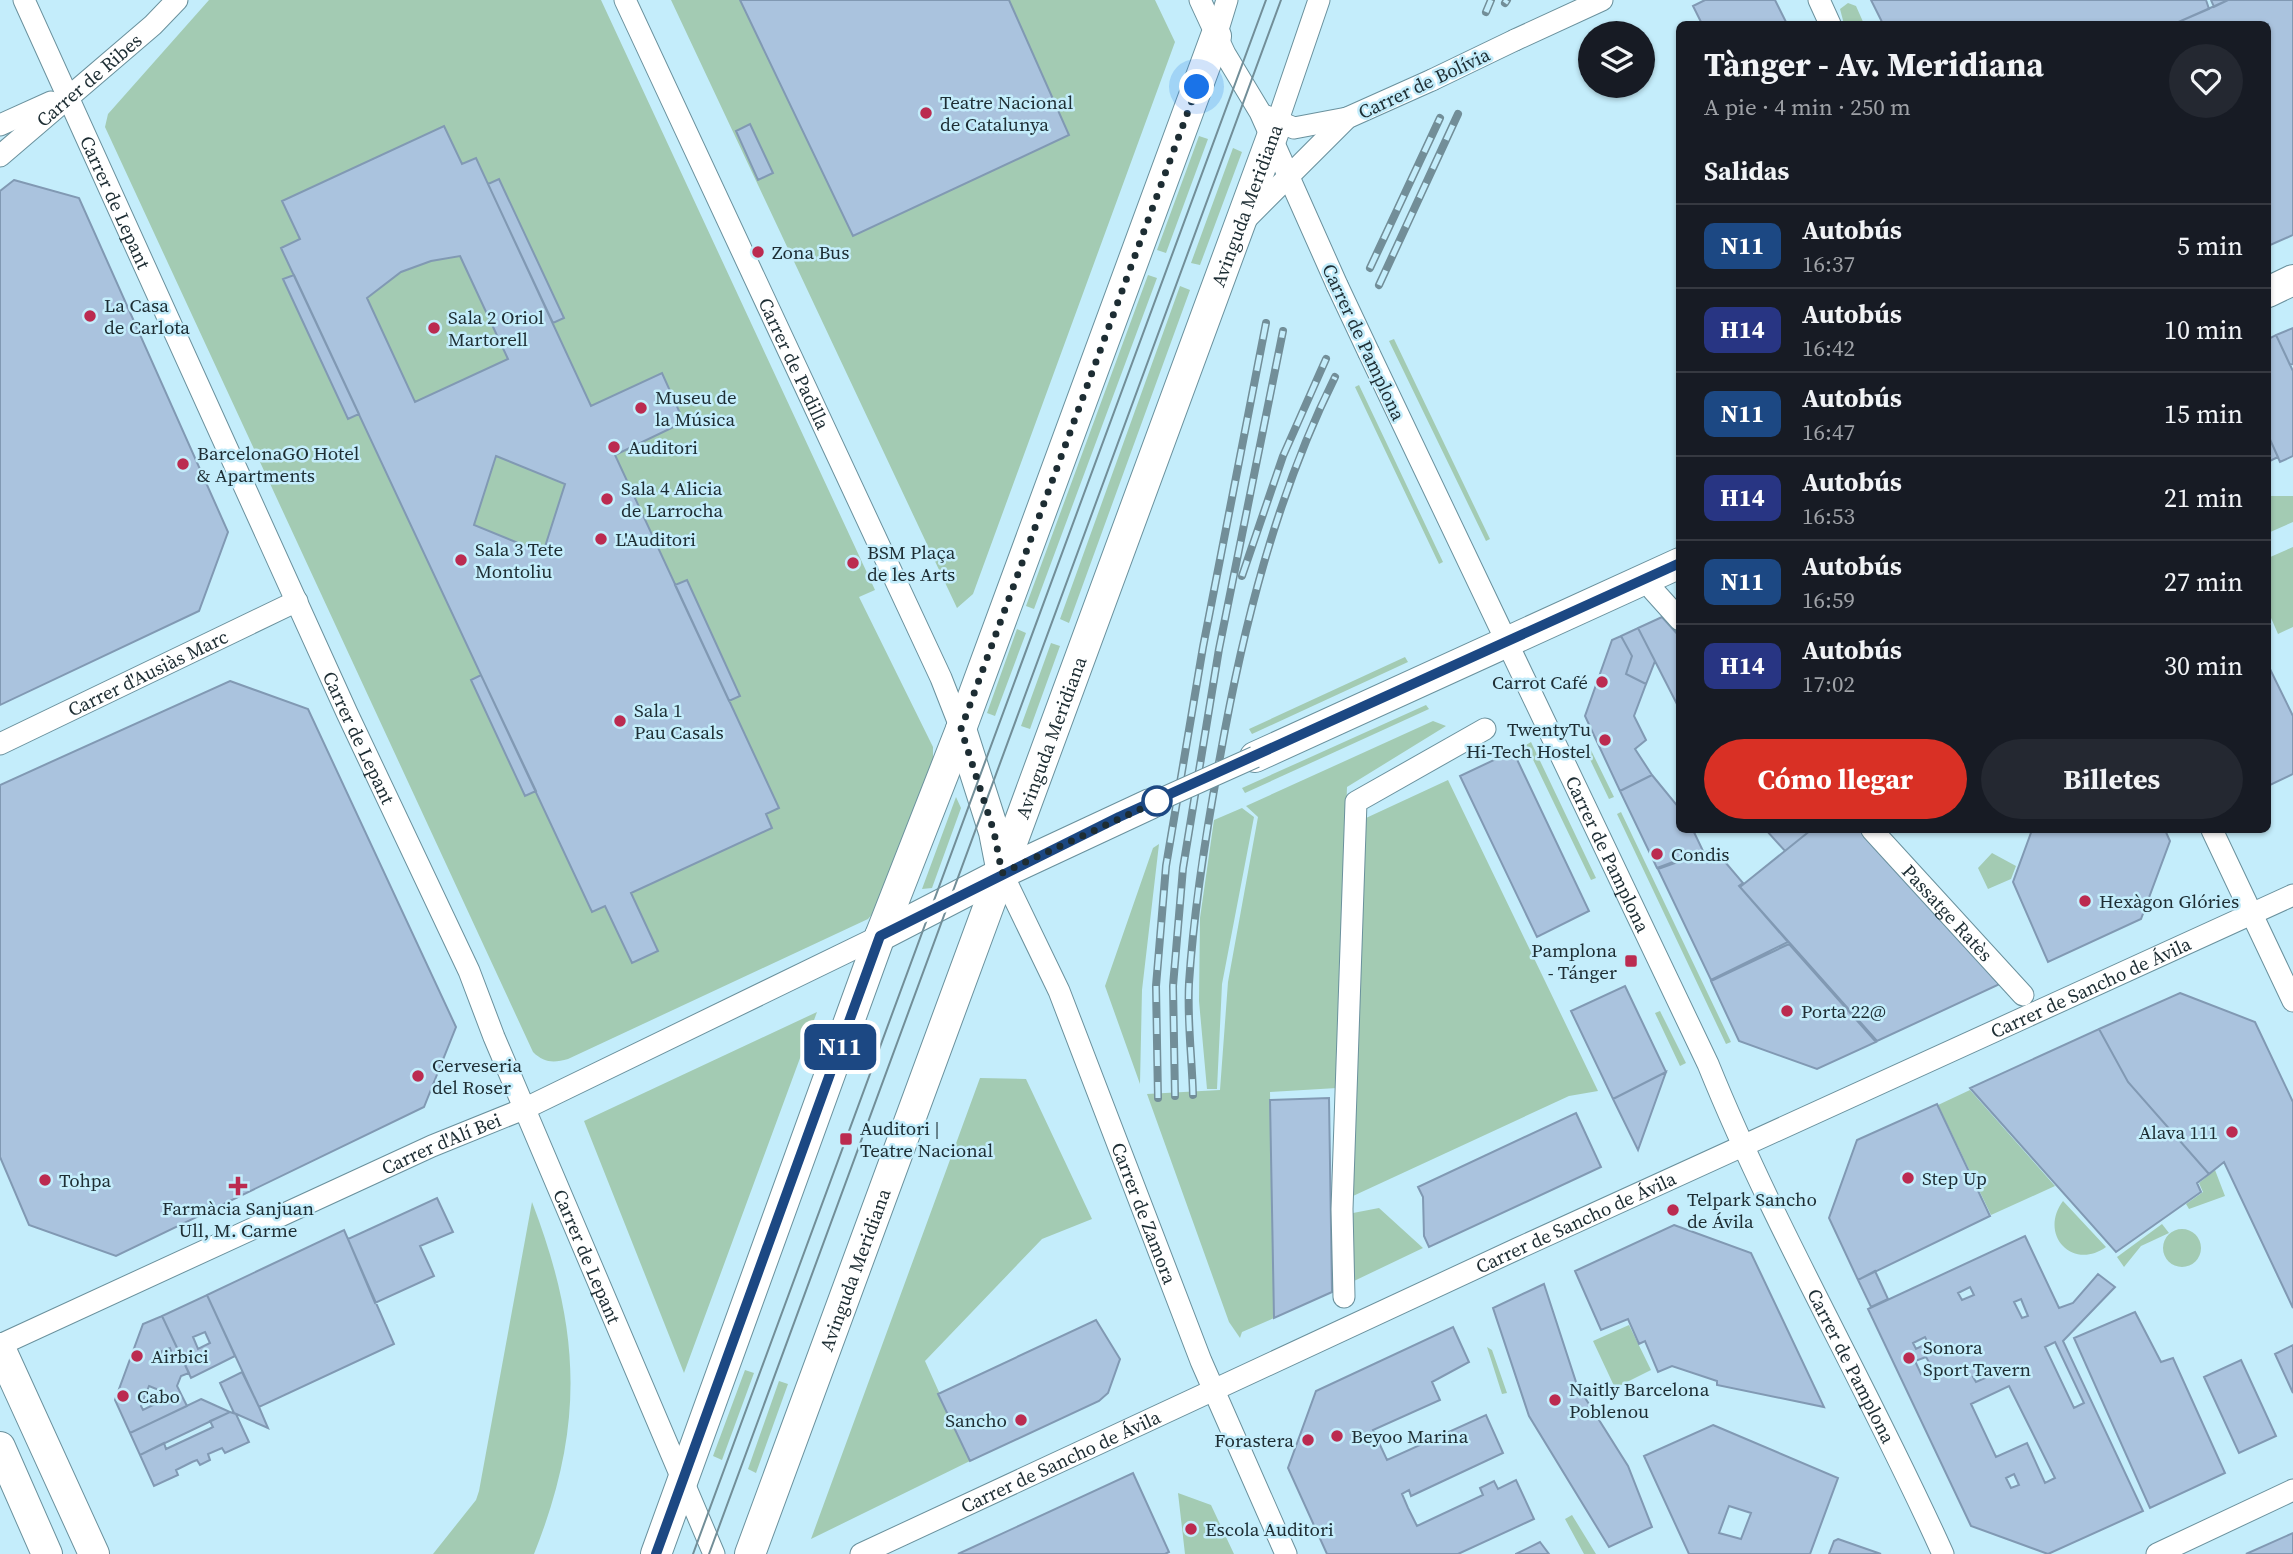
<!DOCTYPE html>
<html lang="es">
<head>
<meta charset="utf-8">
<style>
	:root { --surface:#171b24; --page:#242831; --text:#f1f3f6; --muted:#9ea1a6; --line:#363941; --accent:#d93025 }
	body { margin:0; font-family:"Source Serif 4",serif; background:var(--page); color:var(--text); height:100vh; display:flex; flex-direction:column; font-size:26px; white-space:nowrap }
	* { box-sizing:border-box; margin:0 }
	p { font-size:23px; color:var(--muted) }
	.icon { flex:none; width:38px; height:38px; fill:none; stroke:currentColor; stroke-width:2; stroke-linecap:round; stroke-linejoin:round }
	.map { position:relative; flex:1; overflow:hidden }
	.details { position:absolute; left:1676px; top:21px; width:595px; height:812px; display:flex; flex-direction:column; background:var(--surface); border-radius:10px; box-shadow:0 2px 5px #0004 }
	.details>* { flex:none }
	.badge { padding:0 14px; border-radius:10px; font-size:24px; line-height:46px }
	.fabs { position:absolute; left:1578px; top:21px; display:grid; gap:14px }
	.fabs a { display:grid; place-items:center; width:77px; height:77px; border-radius:50%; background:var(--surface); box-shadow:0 2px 5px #0004; font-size:35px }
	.you { position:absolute; width:35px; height:35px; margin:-18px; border:5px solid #fff; border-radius:50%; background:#1a73e8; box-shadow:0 0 0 10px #1a73e833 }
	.map>.badge { position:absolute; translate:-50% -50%; box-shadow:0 0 0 4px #fff }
	h2 { padding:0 28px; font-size:26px; line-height:63px }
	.round { display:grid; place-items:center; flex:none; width:74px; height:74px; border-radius:37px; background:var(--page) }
	.overview { display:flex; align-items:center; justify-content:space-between; height:119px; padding:0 28px }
	h1 { font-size:33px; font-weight:700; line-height:52px }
	.primary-button { display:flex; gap:14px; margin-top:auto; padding:14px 28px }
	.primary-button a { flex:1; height:80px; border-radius:42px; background:var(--accent); color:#fff; font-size:28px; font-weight:700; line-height:80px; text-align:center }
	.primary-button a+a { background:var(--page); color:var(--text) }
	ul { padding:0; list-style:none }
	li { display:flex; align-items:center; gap:21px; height:84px; padding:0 28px; border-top:2px solid var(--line) }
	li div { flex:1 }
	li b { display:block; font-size:26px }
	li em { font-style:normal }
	li .badge { min-width:77px; font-weight:700; text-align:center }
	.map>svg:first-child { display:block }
	.green { fill:#a3cbb3 }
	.building { fill:#aac3de; stroke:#8199b3; stroke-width:2; fill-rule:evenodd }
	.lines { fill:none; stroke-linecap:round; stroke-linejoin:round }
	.street-casing { stroke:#6a919d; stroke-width:23 }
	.secondary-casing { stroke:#6a919d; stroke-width:32 }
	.street { stroke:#fff; stroke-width:21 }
	.secondary { stroke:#fff; stroke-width:30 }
	.tram { stroke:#728e98; stroke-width:2 }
	.rail-casing { stroke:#728e98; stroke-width:8 }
	.rail { stroke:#c4edfb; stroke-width:5; stroke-dasharray:16; stroke-linecap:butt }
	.street-bridge-casing { stroke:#6a919d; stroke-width:23; stroke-linecap:butt }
	.street-bridge { stroke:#fff; stroke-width:21 }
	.line-casing { stroke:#fff; stroke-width:16 }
	.line { stroke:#1c4883; stroke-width:10 }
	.walk { stroke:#1d2d33; stroke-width:7; stroke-dasharray:0 12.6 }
	.poi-dot { fill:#bb2b50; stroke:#c4edfb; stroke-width:2.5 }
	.stop-dot { fill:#fff; stroke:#1c4883; stroke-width:3.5 }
	.labels { text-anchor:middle; stroke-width:5; stroke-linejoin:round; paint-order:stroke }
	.street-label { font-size:19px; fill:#1d2d33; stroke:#c4edfb }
	.poi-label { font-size:19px; fill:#1d2d33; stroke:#c4edfb; text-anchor:start }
</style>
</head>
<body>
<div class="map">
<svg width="2293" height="1554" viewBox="0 0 2293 1554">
	<rect width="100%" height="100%" fill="#c4edfb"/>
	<path class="green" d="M209,0H601L875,590L859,597L933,747V761L879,906L868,919L568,1059C554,1063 544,1063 533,1052L105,127L108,114Z
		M671,0H1155L1175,42L973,594L957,608Z
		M1848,3L1856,6L1864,24H1844L1840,9Z
		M1199,136L1208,139L1166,253L1157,250Z
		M1233,148L1242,152L1200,265L1191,263Z
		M1148,275L1157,278L1034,609L1026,606Z
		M1180,286L1190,290L1069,623L1060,619Z
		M1394,339L1490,539L1486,541L1389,341Z
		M1359,385L1443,562L1439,564L1355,387Z
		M2268,496H2293V522L2268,533Z
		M2293,547V627L2278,634L2268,611V558Z
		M1017,629L1026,633L995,716L987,713Z
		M1051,643L1060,646L1030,729L1021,726Z
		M1405,657L1408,662L1252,734L1249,729Z
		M1426,705L1429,709L1245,793L1242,788Z
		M1433,721L1446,726L1347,787L1337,1088L1270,1092L1274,1318L1242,1332L1240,1338L1229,1322L1147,1094L1220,1090L1228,982L1258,817L1246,806Z
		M1531,742L1596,878L1591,880L1526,745Z
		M1588,744L1614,797L1609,799L1584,747Z
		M1448,780L1598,1091L1569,1096L1353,1196L1366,818Z
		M956,797L961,808L932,888L922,889Z
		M1242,808L1254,817L1222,984L1217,1089H1207L1199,1001L1200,918L1214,820Z
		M1621,812L1731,1042L1726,1044L1617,814Z
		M1159,844L1142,990L1140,1084L1105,986L1153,848Z
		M1992,853L2016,866L2011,879L1988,889L1978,868Z
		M1660,1011L1686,1063L1680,1066L1655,1013Z
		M817,1012L684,1373L584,1121Z
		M980,1078L1026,1079L1092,1219L1042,1239L925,1361L970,1461L811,1539Z
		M1970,1090L2055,1186L1991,1215L1938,1105Z
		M2215,1170L2225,1196L2189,1209L2186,1204L2203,1192L2199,1183Z
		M2063,1201L2106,1247C2073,1271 2038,1235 2063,1201Z
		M532,1202C581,1330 585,1426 534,1554H433L476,1500L479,1491Z
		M1379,1208L1423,1248L1354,1281L1353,1213Z
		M2162,1224L2169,1233L2141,1246L2124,1267L2117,1257Z
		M2163 1248a19 19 0 1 1 38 0a19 19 0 1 1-38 0Z
		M1629,1325L1651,1370L1615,1388L1593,1341Z
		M1487,1347L1492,1350L1507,1393L1502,1394Z
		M745,1370L754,1373L722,1460L713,1456Z
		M779,1381L788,1384L756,1473L748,1469Z
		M1178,1493L1211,1505L1234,1554H1185Z
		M1572,1515L1596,1554H1584L1565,1519Z"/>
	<path class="building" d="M740,0H1009L1069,135L853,236Z
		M1705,0H1775L1787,24H1702L1693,6Z
		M1871,0H2206L2209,9L2174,24H1883Z
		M2211,0H2228L2214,7Z
		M2228,0H2293V235L2268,246V24H2174Z
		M750,124L773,173L758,180L736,131Z
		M444,126L462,164L476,158L591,406L662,373L684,422L615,455L779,808L766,814L772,828L631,893L658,951L632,963L605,906L592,912L281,248L300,239L282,201ZM460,256L508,359L415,402L367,298L401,272L431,261ZM496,456L565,484L543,553L474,525Z
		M499,179L564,318L553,323L488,184Z
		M14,180L79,198L228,532L199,611L0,705V191Z
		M294,275L359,414L348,419L283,279Z
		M2293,328V364L2290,365L2276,335Z
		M2276,335L2293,371V456L2280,462L2268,435V339Z
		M2268,435L2278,457L2268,462Z
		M687,580L740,696L729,701L675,585Z
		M1662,617L1680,637V710L1638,628Z
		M1638,628L1655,661L1646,684L1626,674L1632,656L1621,636Z
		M1621,636L1632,656L1626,674L1646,684L1634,716L1646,740L1635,749L1652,775L1620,791L1585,716L1612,640Z
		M2268,665L2293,716V774L2268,786Z
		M481,675L536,791L525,796L471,680Z
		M230,681L308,709L456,1027L424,1107L116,1256L29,1225L0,1157V785Z
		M1513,751L1589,911L1537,937L1460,776Z
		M1652,775L1680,809V830H1693L1703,851L1657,868L1620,791Z
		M1766,830H1811L1785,851Z
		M1811,830H1860L2002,983L1877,1041L1740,887Z
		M2032,830H2165L2170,841L2141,919L2048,962L2013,882Z
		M1714,849L1743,883L1739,886L1788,942L1711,980L1658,869Z
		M1789,944L1876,1042L1817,1069L1739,1041L1711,981Z
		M1625,986L1666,1072L1613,1099L1571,1011Z
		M2180,993L2255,1022L2293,1102V1308L2224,1162L2209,1174L2128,1082L2099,1029Z
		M2099,1029L2128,1082L2209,1174L2197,1183L2201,1192L2116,1252L1970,1088Z
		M1666,1072L1638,1150L1613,1099Z
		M1329,1098L1332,1292L1274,1318L1270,1100Z
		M1937,1104L1990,1216L1858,1280L1829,1218L1857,1140Z
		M1576,1113L1601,1167L1429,1247L1424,1236L1423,1197L1418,1187Z
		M437,1198L453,1232L420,1246L434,1276L375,1303L348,1239Z
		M1674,1225L1751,1253L1824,1407L1717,1385V1381L1672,1366L1658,1372L1645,1341L1639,1344L1628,1319L1601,1330L1575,1271Z
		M344,1230L394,1344L259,1407L207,1295Z
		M2025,1236L2059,1308L2073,1303L2098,1274L2115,1287L2063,1341L2143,1511L2048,1554L1971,1526L1868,1309ZM1970,1287L1974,1295L1962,1300L1958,1293ZM2021,1299L2028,1316L2022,1318L2014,1302ZM1925,1337L1928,1343L1916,1349L1913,1343ZM2055,1342L2084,1403L2074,1408L2045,1347ZM1926,1357L1933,1369L1921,1374L1915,1361ZM1982,1373L1985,1378L1976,1382L1973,1377ZM2009,1386L2055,1478L2045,1483L2027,1443L1996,1457L1971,1404ZM2014,1474L2019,1485L2011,1488L2006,1478Z
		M1875,1271L1888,1299L1871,1307L1858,1280Z
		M1544,1284L1577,1385L1628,1466L1652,1527L1609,1547L1529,1416L1493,1308Z
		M207,1295L235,1356L191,1378L162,1316ZM205,1332L210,1343L198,1349L193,1337Z
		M2135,1312L2161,1362L2173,1358L2225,1473L2150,1508L2074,1338Z
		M162,1316L189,1373L181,1376L177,1386L187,1406L130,1433L115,1400L143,1324ZM170,1348L174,1358L158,1363L162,1351ZM149,1386L159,1390L153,1405L143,1410L141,1406Z
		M1096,1320L1120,1359L1108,1393L1099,1401L970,1461L938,1394Z
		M1453,1327L1469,1362L1432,1382L1440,1400L1373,1430L1387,1460L1486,1415L1503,1453L1411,1496L1409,1490L1402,1494L1408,1508L1417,1526L1483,1495L1480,1488L1494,1481L1498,1489L1516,1480L1534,1519L1458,1554H1327L1288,1468L1316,1391Z
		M2293,1345V1393L2275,1354Z
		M2241,1360L2276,1436L2239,1453L2204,1377Z
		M242,1372L259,1407L268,1428L234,1413L220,1383Z
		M201,1399L230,1412L140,1455L130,1433Z
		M230,1412L236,1414L249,1442L225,1453L222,1448L208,1454L210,1460L200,1465L197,1460L192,1462L176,1470L178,1475L154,1486L140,1455L164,1443L166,1449L209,1429L213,1427L210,1421Z
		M1713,1425L1838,1478L1810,1554H1689L1644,1456ZM1729,1506L1751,1513L1741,1539L1719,1533Z
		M1133,1473L1169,1552L1165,1554H958Z
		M2293,1533V1554H2246Z
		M1838,1539L1881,1554H1829L1834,1541Z
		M1540,1542L1549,1554H1515H1516Z"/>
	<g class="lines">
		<g class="street-casing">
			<g id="street">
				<path id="s1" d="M24,0L347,713L469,971L494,1037L714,1554"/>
				<path id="s2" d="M625,0L941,678L961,729"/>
				<path d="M1200,0L1225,54L1260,112L1337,285"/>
				<path d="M1819,0L1830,24"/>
				<path d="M1216,36L1227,0"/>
				<path d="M1515,40L1602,0"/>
				<path d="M1266,116L1294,128L1347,118"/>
				<path d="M1277,123L1319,0"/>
				<path d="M0,125L51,102"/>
				<path id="s3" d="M0,156L153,25L177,0"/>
				<path d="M1245,220L1347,118L1432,80"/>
				<path id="s4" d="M1369,353L1708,1064C1776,1232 1869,1389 1943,1554"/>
				<path d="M1653,590L1680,620"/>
				<path id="s5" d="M0,744L297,601"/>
				<path id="s6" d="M1872,830L2023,995"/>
				<path d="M2212,830L2293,1001"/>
				<path id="s7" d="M1002,873L1059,991L1201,1361L1286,1554"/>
				<path d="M1344,1297L1342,1209L1356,802L1485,729"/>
				<path id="s8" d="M0,1345L432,1146L526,1108L880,936"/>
				<path id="s9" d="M861,1554L1519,1248L2293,895"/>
				<path d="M2157,1554L2293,1490"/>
			</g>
		</g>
		<g class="secondary-casing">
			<g id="secondary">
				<path d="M2268,292L2293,280"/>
				<path d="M961,729L994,832L1002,873"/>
				<path d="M1255,757L1680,563"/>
				<path d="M880,936L1002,873L1150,804"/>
				<path d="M0,1348L94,1554"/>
				<path d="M0,1447L47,1554"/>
				<path d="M656,1554L880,936L961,729L1216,36"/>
				<path id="s10" d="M750,1554L1277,123"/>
			</g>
		</g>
		<use href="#street" class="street"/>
		<use href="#secondary" class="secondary"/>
		<path class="tram" d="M693,1554L1266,0
			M709,1554L1281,0"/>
		<g class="rail-casing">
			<path id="rail" d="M1505,3L1507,0
				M1486,12L1491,0
				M1370,268L1440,118
				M1379,285L1458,114
				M1242,576L1283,456L1326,359
				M1193,1095C1192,1058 1187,1020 1189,983C1194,907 1206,832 1220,757C1243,627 1276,496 1335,377
				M1175,1096L1173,986L1183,868L1219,649L1283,331
				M1158,1098L1156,986L1166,866L1203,647L1266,323"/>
		</g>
		<use href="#rail" class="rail"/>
		<g class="street-bridge-casing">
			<path id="street-bridge" d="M1432,80L1515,40
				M1337,285L1369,353
				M1150,804L1255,757"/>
		</g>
		<use href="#street-bridge" class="street-bridge"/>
	</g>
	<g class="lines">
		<g class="line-casing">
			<path id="line" d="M656,1554L880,936L1119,817L1680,563"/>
		</g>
		<use href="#line" class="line"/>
		<path class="walk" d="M1157,801L1160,800L1002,873L994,832L961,729L1197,87"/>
	</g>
	<g class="poi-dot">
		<circle cx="926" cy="113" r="7"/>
		<circle cx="758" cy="252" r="7"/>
		<circle cx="90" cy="316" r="7"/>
		<circle cx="434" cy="328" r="7"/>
		<circle cx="641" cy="408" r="7"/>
		<circle cx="614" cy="447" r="7"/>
		<circle cx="183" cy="464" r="7"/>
		<circle cx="607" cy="499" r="7"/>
		<circle cx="601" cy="539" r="7"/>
		<circle cx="461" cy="560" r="7"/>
		<circle cx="853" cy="563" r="7"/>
		<circle cx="1602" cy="682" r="7"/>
		<circle cx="620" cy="721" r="7"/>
		<circle cx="1605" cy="740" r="7"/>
		<circle cx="1657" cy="854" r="7"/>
		<circle cx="2085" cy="901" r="7"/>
		<rect x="1624" y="954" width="14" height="14" rx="3.5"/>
		<circle cx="1787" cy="1011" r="7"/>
		<circle cx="418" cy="1076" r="7"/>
		<circle cx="2232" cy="1132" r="7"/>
		<rect x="839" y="1132" width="14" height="14" rx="3.5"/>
		<circle cx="1908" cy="1178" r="7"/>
		<circle cx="45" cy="1180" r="7"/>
		<path d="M234.5 1175.5h7v7h7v7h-7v7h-7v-7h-7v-7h7z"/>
		<circle cx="1673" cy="1210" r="7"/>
		<circle cx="137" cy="1356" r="7"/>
		<circle cx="1909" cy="1358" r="7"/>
		<circle cx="123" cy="1396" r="7"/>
		<circle cx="1555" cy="1400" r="7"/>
		<circle cx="1021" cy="1420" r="7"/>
		<circle cx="1337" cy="1436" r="7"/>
		<circle cx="1308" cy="1440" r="7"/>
		<circle cx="1191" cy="1529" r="7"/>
	</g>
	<circle class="stop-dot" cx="1157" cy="801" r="14"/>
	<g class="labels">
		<g class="street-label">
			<text dy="7" stroke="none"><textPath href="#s3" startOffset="117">Carrer de Ribes</textPath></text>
			<text transform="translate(1424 83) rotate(-25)" y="7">Carrer de Bolívia</text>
			<text dy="7" stroke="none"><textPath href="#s1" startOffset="222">Carrer de Lepant</textPath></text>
			<text dy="7" stroke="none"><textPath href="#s10" startOffset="1437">Avinguda Meridiana</textPath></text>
			<text transform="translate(1364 342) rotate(65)" y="7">Carrer de Pamplona</text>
			<text dy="7" stroke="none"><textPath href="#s2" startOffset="401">Carrer de Padilla</textPath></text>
			<text dy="7" stroke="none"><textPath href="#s5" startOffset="164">Carrer d'Ausiàs Marc</textPath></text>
			<text dy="7" stroke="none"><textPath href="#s1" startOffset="810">Carrer de Lepant</textPath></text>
			<text dy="7" stroke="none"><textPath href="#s10" startOffset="870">Avinguda Meridiana</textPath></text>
			<text dy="7" stroke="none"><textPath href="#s4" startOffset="555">Carrer de Pamplona</textPath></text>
			<text dy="7" stroke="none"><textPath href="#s6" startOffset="112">Passatge Ratès</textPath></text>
			<text dy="7" stroke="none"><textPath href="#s9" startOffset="1354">Carrer de Sancho de Ávila</textPath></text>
			<text dy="7" stroke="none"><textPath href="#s8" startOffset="485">Carrer d'Alí Bei</textPath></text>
			<text dy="7" stroke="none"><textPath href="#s7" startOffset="369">Carrer de Zamora</textPath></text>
			<text dy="7" stroke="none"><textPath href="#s9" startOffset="788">Carrer de Sancho de Ávila</textPath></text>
			<text dy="7" stroke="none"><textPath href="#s1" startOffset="1377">Carrer de Lepant</textPath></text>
			<text dy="7" stroke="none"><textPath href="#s10" startOffset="303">Avinguda Meridiana</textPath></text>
			<text dy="7" stroke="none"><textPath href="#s4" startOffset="1122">Carrer de Pamplona</textPath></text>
			<text dy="7" stroke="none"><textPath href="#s9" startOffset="220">Carrer de Sancho de Ávila</textPath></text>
		</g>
		<g class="poi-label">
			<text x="940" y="109">Teatre Nacional<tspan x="940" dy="22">de Catalunya</tspan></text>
			<text x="772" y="259">Zona Bus</text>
			<text x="104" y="312">La Casa<tspan x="104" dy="22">de Carlota</tspan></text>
			<text x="448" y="324">Sala 2 Oriol<tspan x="448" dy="22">Martorell</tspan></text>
			<text x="655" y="404">Museu de<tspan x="655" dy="22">la Música</tspan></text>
			<text x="628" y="454">Auditori</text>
			<text x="197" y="460">BarcelonaGO Hotel<tspan x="197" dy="22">&amp; Apartments</tspan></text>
			<text x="621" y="495">Sala 4 Alicia<tspan x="621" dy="22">de Larrocha</tspan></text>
			<text x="615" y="546">L'Auditori</text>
			<text x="475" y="556">Sala 3 Tete<tspan x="475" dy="22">Montoliu</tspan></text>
			<text x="867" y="559">BSM Plaça<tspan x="867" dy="22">de les Arts</tspan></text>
			<text x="1588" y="689" text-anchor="end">Carrot Café</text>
			<text x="634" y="717">Sala 1<tspan x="634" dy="22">Pau Casals</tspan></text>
			<text x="1591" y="736" text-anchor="end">TwentyTu<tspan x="1591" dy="22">Hi-Tech Hostel</tspan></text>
			<text x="1671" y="861">Condis</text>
			<text x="2099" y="908">Hexàgon Glóries</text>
			<text x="1617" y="957" text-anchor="end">Pamplona<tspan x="1617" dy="22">- Tánger</tspan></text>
			<text x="1801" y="1018">Porta 22@</text>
			<text x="432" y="1072">Cerveseria<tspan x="432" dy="22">del Roser</tspan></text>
			<text x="860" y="1135">Auditori |<tspan x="860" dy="22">Teatre Nacional</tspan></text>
			<text x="2218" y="1139" text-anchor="end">Alava 111</text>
			<text x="1922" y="1185">Step Up</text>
			<text x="59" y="1187">Tohpa</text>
			<text x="1687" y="1206">Telpark Sancho<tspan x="1687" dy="22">de Ávila</tspan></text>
			<text x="238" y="1215" text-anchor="middle">Farmàcia Sanjuan<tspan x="238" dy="22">Ull, M. Carme</tspan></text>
			<text x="1923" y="1354">Sonora<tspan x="1923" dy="22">Sport Tavern</tspan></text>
			<text x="151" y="1363">Airbici</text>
			<text x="1569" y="1396">Naitly Barcelona<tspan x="1569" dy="22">Poblenou</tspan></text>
			<text x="137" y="1403">Cabo</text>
			<text x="1007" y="1427" text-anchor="end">Sancho</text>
			<text x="1351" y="1443">Beyoo Marina</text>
			<text x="1294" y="1447" text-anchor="end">Forastera</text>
			<text x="1205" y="1536">Escola Auditori</text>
		</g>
	</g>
</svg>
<div class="fabs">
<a><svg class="icon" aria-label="layers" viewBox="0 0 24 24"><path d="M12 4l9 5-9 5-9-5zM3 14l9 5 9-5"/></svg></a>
</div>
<div class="you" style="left:1197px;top:87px"></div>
<b class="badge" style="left:840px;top:1047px;background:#1c4883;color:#fff">N11</b>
<section class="details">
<div class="overview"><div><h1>Tànger - Av. Meridiana</h1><p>A pie · 4 min · 250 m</p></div><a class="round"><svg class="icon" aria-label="heart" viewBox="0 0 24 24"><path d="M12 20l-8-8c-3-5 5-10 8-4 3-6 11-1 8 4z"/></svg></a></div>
<h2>Salidas</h2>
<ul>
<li><span class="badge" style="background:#1c4883;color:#fff">N11</span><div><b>Autobús</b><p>16:37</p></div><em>5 min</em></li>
<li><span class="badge" style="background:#283583;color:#fff">H14</span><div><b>Autobús</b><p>16:42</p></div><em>10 min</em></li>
<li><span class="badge" style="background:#1c4883;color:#fff">N11</span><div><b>Autobús</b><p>16:47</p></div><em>15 min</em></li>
<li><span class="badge" style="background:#283583;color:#fff">H14</span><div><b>Autobús</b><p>16:53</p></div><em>21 min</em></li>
<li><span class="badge" style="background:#1c4883;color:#fff">N11</span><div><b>Autobús</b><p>16:59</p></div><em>27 min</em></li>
<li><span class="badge" style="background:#283583;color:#fff">H14</span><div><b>Autobús</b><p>17:02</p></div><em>30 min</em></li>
</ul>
<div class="primary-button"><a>Cómo llegar</a><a>Billetes</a></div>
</section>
</div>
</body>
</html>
